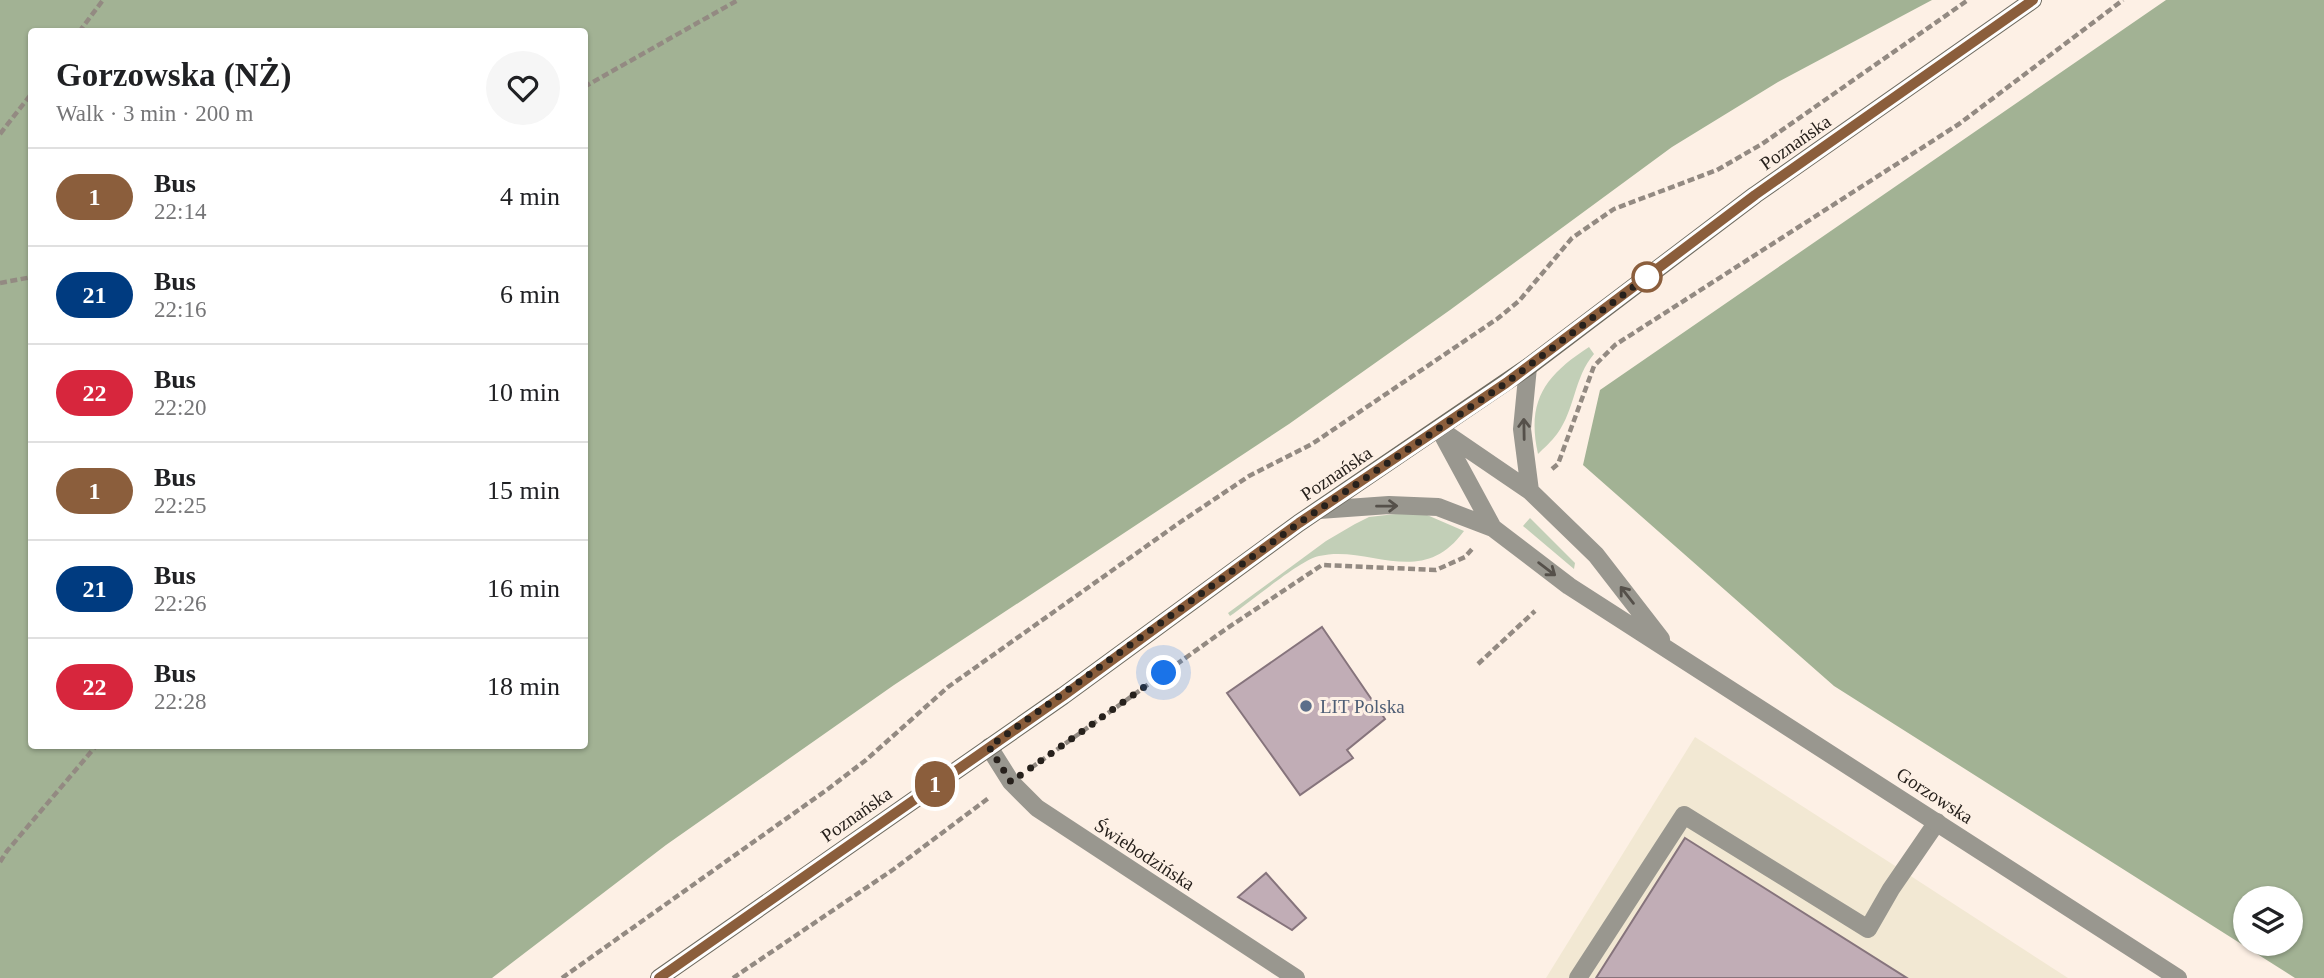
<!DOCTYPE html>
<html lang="en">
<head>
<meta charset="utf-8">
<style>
	:root { --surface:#fff; --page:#f6f6f6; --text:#202124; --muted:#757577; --line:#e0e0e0 }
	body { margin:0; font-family:"Times New Roman",serif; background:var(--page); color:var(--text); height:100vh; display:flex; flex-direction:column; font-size:26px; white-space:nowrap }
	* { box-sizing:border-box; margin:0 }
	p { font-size:23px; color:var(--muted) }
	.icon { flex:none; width:38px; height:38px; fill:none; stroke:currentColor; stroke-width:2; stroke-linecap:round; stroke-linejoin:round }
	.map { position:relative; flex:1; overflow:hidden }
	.drawer { position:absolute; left:28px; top:28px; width:560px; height:721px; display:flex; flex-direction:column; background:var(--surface); border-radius:7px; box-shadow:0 2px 5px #0004 }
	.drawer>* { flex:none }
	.badge { padding:0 14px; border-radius:23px; font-size:24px; line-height:46px }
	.fabs { position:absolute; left:2233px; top:886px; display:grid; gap:14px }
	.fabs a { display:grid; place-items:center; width:70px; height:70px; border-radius:50%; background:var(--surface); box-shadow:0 2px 5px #0004; font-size:35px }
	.you { position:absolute; width:35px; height:35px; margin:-18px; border:5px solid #fff; border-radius:50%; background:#1a73e8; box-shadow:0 0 0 10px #1a73e833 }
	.map>.badge { position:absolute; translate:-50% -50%; box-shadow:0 0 0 4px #fff }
	.round { display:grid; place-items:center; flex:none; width:74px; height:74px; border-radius:37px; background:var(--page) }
	.head { display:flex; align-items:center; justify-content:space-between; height:119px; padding:0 28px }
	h1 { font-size:33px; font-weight:700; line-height:52px }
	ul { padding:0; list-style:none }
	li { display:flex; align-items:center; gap:21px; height:98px; padding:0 28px; border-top:2px solid var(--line) }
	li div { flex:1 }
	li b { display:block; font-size:26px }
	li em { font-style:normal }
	li .badge { min-width:77px; font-weight:700; text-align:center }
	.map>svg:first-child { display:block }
	.industrial { fill:#f2e8d3 }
	.green { fill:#c2cfb7 }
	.forest { fill:#a2b294; fill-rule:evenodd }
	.building { fill:#c1adb6; stroke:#86747c; stroke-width:2 }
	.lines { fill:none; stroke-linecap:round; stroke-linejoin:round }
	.path { stroke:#938a82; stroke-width:4.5; stroke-dasharray:7 3.5; stroke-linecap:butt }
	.lane { stroke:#99978f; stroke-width:18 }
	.street { stroke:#99978f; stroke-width:18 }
	.secondary { stroke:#6f6b60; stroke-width:18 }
	.oneway { stroke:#55504a }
	.line-casing { stroke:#fff; stroke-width:16 }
	.line { stroke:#8b5e3c; stroke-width:10 }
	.walk { stroke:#27211c; stroke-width:7; stroke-dasharray:0 12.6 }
	.stop-dot { fill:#fff; stroke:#8b5e3c; stroke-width:3.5 }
	.service-dot { fill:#5c6f8a; stroke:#fdf0e5; stroke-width:2.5 }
	.labels { text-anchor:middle; stroke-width:6; stroke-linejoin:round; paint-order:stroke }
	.street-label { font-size:19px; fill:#27211c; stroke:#fdf0e5 }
	.service-label { font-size:19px; fill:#4e5e75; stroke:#fdf0e5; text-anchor:start }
</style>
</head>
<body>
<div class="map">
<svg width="2324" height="978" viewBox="0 0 2324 978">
	<rect width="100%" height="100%" fill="#fdf0e5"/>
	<path class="industrial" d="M1695,737L1903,871L2068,978H1546Z"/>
	<path class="green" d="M1589,347L1594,354C1574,377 1575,410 1557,434C1552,441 1544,448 1538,454C1526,400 1546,375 1589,347Z
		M1404,513L1427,515L1464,531C1421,590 1370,544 1319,556C1300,560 1249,603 1230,616L1228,613L1326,541L1355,524L1369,517Z
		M1530,518L1575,563L1574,569L1523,526Z"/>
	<path class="forest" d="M0,0H1932L1778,82L1672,147L1450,310L1289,424L894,685L666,845L492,978H0ZM32,32H584V746H32Z
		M2166,0H2324V978H2295L1834,686L1583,465L1600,390ZM2245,898H2291V943H2245Z"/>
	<path class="building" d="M1322,627L1385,719L1347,750L1353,758L1300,795L1227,693Z
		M1685,838L1907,978H1596Z
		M1266,873L1306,918L1292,930L1238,897Z"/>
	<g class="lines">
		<path class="path" d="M79,32L103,0
			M584,87L738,0
			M0,134L32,93
			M0,283L32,277
			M1552,469L1558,464L1594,366L1615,345L1959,124L2123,0
			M1478,664L1535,611
			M1031,768L1226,629L1322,565L1436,570L1465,557L1473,548
			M0,862L7,851L96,746
			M562,978L828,789L866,760L948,687L1179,523L1249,476L1312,444L1497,319L1519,301L1572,238L1614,209L1717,170L1762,144L1968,0
			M733,978L894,869L990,797"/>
		<path class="lane" d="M1578,978L1684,815L1868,929L1891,889L1937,822"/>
		<path class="street" d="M1528,367L1522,429L1530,491
			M1439,429L1530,491L1596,555L1661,639
			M1441,432L1493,528
			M1319,510L1389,505L1438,507L1493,528L1569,586L2178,978
			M989,747L1011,782L1037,808L1296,978"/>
		<path class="secondary" d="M659,978L1063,696L1299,523L1528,367L1755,195L2033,0"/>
	</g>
	<defs><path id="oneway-shaft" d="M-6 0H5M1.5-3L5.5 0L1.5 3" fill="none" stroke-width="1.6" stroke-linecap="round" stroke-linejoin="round" transform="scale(1.75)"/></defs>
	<g class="oneway">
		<use href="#oneway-shaft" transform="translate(1524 429) rotate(-91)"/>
		<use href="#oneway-shaft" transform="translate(1387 506) rotate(-1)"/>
		<use href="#oneway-shaft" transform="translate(1547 569) rotate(37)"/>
		<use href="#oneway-shaft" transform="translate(1627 595) rotate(-128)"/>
	</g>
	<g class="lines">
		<g class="line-casing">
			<path id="line" d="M659,978L1063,696L1299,523L1506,383L1755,195L2033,0"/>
		</g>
		<use href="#line" class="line"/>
		<path class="walk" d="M1164,673L1011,782L989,747L1299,523L1506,383L1652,273L1647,277"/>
	</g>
	<circle class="stop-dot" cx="1647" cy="277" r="14"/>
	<circle class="service-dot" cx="1306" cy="706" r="7"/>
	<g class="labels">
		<g class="street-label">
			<text transform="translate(1795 142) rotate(-35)" y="7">Poznańska</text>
			<text transform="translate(1336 473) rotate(-34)" y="7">Poznańska</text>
			<text transform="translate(1935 795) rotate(33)" y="7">Gorzowska</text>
			<text transform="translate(856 814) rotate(-35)" y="7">Poznańska</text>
			<text transform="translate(1145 854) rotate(33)" y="7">Świebodzińska</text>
		</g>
		<g class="service-label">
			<text x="1320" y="713">LIT Polska</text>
		</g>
	</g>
</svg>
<div class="fabs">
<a><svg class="icon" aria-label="layers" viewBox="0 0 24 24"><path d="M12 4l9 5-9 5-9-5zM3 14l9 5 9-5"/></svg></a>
</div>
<div class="you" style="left:1164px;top:673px"></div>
<b class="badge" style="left:935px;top:784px;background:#8b5e3c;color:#fff">1</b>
<section class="drawer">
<div class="head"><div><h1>Gorzowska (NŻ)</h1><p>Walk · 3 min · 200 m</p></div><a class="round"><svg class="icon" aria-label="heart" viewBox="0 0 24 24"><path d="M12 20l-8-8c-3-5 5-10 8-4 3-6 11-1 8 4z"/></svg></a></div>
<ul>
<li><span class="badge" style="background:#8b5e3c;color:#fff">1</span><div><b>Bus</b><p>22:14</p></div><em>4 min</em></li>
<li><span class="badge" style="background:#003b80;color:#fff">21</span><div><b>Bus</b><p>22:16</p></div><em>6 min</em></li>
<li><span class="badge" style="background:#d7263d;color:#fff">22</span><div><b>Bus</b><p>22:20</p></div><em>10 min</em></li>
<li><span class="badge" style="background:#8b5e3c;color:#fff">1</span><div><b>Bus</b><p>22:25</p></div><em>15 min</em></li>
<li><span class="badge" style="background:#003b80;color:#fff">21</span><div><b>Bus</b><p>22:26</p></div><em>16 min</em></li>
<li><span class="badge" style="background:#d7263d;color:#fff">22</span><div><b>Bus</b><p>22:28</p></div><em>18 min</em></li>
</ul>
</section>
</div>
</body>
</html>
